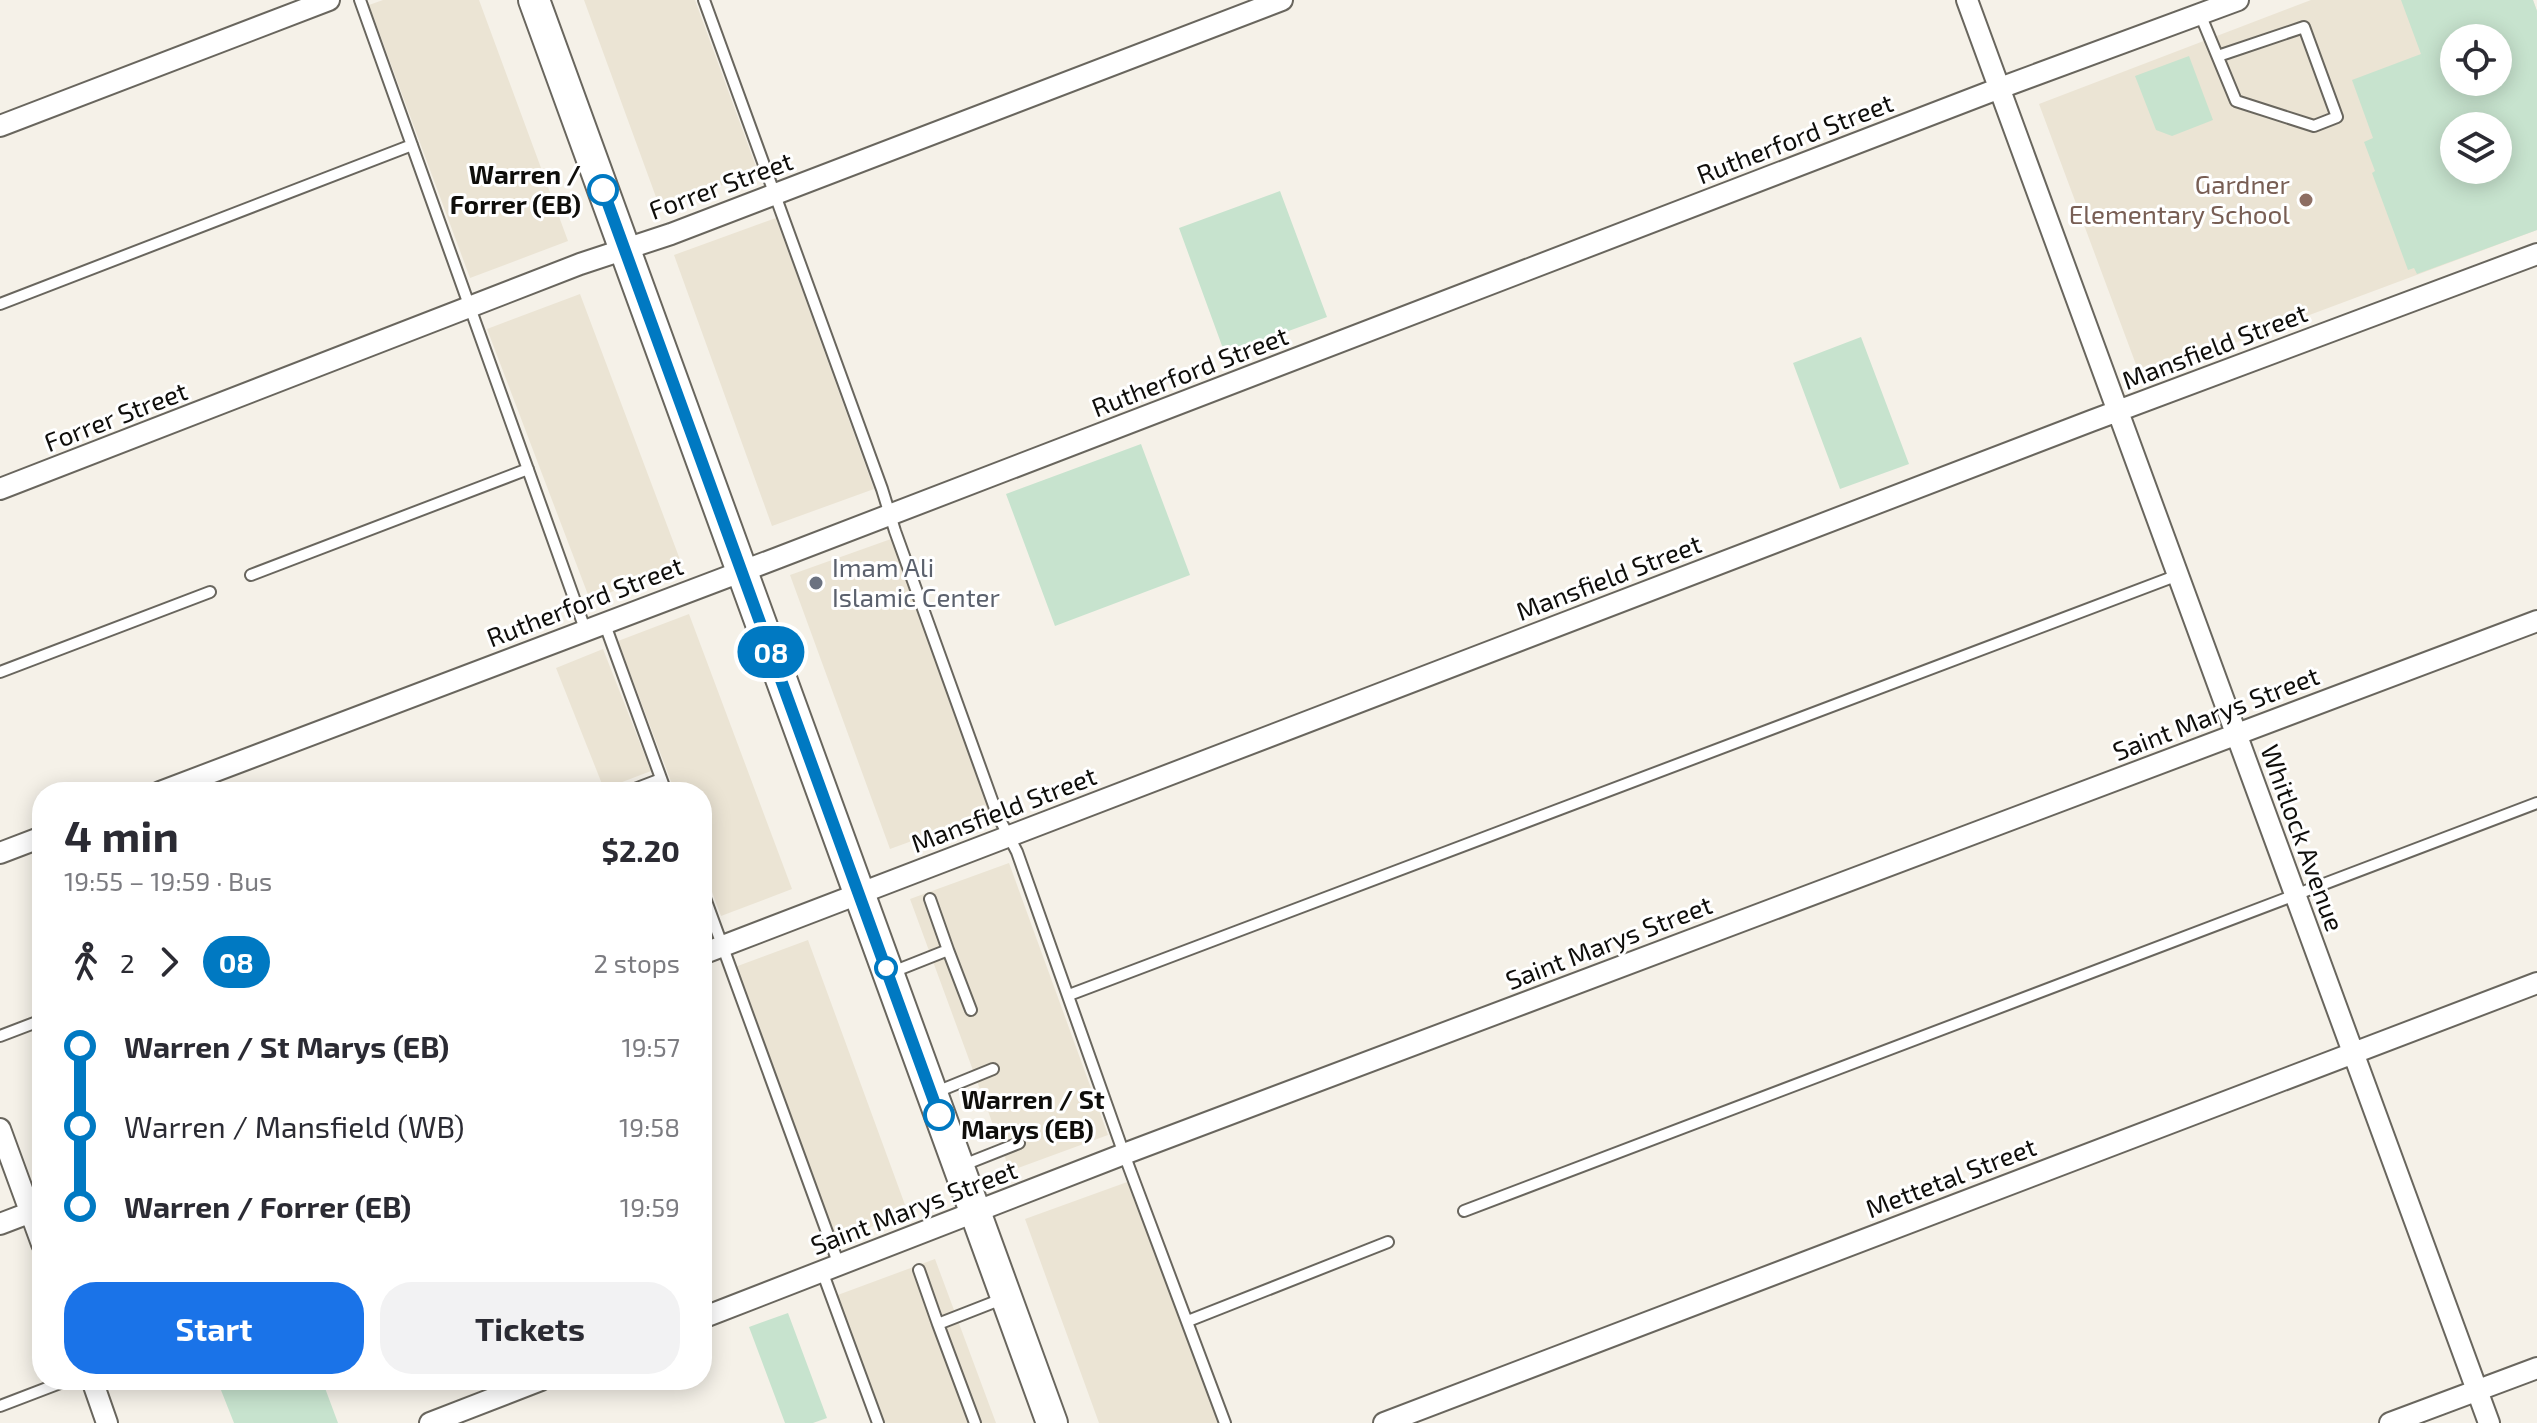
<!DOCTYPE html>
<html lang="en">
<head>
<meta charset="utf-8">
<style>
	:root { --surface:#fff; --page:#f2f2f3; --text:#2b2b33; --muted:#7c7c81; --accent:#1a73e8 }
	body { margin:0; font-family:"Exo 2",sans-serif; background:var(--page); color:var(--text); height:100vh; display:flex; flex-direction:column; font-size:30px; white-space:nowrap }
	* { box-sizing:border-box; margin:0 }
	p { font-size:26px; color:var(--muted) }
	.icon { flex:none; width:44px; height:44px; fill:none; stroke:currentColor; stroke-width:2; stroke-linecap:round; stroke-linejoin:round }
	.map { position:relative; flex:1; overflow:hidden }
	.sheet { position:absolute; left:32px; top:782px; width:680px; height:608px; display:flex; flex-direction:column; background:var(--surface); border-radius:32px; box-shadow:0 4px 20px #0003 }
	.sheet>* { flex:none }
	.badge { padding:0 16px; border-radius:26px; font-size:28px; line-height:52px }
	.buttons { position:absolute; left:2440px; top:24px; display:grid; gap:16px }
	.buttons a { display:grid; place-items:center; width:72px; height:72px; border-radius:50%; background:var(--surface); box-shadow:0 4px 20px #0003; font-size:40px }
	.map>.badge { position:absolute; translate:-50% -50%; box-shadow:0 0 0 4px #fff }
	.legs { display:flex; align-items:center; gap:12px; height:88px; padding:0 32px; font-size:26px }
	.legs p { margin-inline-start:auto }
	.summary { display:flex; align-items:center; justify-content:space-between; height:136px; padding:0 32px }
	h1 { font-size:44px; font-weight:700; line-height:60px }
	.action { display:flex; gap:16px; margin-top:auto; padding:16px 32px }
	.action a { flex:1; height:92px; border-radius:32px; background:var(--accent); color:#fff; font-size:32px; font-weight:700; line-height:92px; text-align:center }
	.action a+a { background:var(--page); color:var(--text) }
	ul { padding:0 32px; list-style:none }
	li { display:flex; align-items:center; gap:28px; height:80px; font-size:30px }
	li i { display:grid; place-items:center; width:12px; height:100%; margin:0 10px; background:currentColor }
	li i::after { content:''; width:20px; height:20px; margin:-10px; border:6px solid; border-radius:50%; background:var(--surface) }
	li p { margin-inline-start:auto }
	li:first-child i { background:linear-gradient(#0000 50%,currentColor 0) }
	li:last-child i { background:linear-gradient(currentColor 50%,#0000 0) }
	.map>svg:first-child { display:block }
	.built { fill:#ebe4d4; fill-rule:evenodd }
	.green { fill:#c7e3ce; fill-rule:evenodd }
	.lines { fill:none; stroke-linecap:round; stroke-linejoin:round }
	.lane-casing { stroke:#69665e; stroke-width:14 }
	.street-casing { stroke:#69665e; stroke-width:24 }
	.secondary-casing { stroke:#69665e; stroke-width:34 }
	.lane { stroke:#fff; stroke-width:10 }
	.street { stroke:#fff; stroke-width:20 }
	.secondary { stroke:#fff; stroke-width:30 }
	.line-1-casing { stroke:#fff; stroke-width:18 }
	.line-1 { stroke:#0079c2; stroke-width:12 }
	.stop-1-dot { fill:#fff; stroke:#0079c2; stroke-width:4 }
	.education-dot { fill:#8d6e63; stroke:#fff; stroke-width:3 }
	.worship-dot { fill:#6b7280; stroke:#fff; stroke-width:3 }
	.labels { text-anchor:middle; stroke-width:6; stroke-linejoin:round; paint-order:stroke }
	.street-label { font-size:26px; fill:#0f0e0b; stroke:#fff }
	.stop-label { font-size:26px; font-weight:bold; fill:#0f0e0b; stroke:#fff; text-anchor:end }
	.education-label { font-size:26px; fill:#785e54; stroke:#fff; text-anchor:end }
	.worship-label { font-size:26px; fill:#5b616d; stroke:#fff; text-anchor:start }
</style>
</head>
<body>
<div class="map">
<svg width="2537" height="1423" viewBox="0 0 2537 1423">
	<rect width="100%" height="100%" fill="#f5f1e8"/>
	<path class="built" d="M383,0H479L568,241L470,278L369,5Z
		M584,0H695L758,172L660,208Z
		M2311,0H2533L2537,11V230L2141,378L2039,104ZM2454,38H2498V82H2454ZM2454,126H2498V170H2454Z
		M776,218L874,489L772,526L674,255Z
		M580,294L682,565L590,600L487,329Z
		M891,539L991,812L890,849L790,575Z
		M689,614L792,889L721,916L702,865V792H675L618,641Z
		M603,649L651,771L604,789L556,668Z
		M1009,863L1108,1135L1010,1171L910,899Z
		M808,940L908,1213L836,1240L735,967Z
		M1130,1181L1218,1423H1099L1025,1219Z
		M935,1259L996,1423H882L835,1296Z"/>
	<path class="green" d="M2401,0H2533L2537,11V230L2417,274L2414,268L2408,270L2372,173L2375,171L2364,142L2373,138L2352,80L2421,54ZM2454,38H2498V82H2454ZM2454,126H2498V170H2454Z
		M2189,56L2213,120L2172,136L2156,130L2135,76Z
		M1280,191L1327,317L1225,354L1179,228Z
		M1861,337L1909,464L1840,489L1793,363Z
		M1141,444L1190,575L1055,626L1006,494Z
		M788,1313L827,1418L813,1423H785L749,1327Z
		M217,1380H322L338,1423H234Z"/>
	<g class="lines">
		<g class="lane-casing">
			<path id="lane" d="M360,0L585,629
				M704,0L882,489L895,531L997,814L1017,852L1124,1154L1225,1423
				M2200,14L2236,101L2314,126L2337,117L2304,27L2218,56
				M0,304L412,145
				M251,575L528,469
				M604,622L666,792
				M0,672L210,592
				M627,792L661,779
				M702,890L839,1265
				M930,899L948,950
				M890,973L948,950L971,1010
				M1069,995L2178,575
				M0,1036L42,1020
				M934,1093L993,1069
				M961,1166L1019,1143
				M1464,1211L2537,803
				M919,1270L938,1324
				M822,1271L878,1423
				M1188,1321L1388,1242
				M0,1406L68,1380
				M975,1423L938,1324L1002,1299"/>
		</g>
		<g class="street-casing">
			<path id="street" d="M1967,0L2489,1423
				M0,126L329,0
				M0,489L580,264L671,234L1282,0
				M160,792L780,557L2000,88L2238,0
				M0,853L42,837
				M702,954L2091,421L2537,254
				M0,1129L42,1244
				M0,1224L42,1208
				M702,1318L1124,1154L2537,621
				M92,1380L107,1423
				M430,1423L541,1380
				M1384,1423L2537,983
				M2390,1423L2537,1368"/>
		</g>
		<g class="secondary-casing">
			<path id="secondary" d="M534,0L1052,1423"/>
		</g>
		<use href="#lane" class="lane"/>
		<use href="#street" class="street"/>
		<use href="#secondary" class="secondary"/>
	</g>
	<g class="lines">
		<g class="line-1-casing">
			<path id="line-1" d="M603,190L939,1115"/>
		</g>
		<use href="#line-1" class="line-1"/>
	</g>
	<g class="stop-1-dot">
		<circle cx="603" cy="190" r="14"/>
		<circle cx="886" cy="968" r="10"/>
		<circle cx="939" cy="1115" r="14"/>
	</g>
	<circle class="education-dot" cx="2306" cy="200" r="8"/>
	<circle class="worship-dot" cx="816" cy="583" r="8"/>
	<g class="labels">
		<g class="street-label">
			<text transform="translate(1795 139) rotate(-21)" y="9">Rutherford Street</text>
			<text transform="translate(721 186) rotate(-20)" y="9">Forrer Street</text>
			<text transform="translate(2215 347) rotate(-21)" y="9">Mansfield Street</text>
			<text transform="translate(1190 372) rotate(-21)" y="9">Rutherford Street</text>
			<text transform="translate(116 417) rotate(-21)" y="9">Forrer Street</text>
			<text transform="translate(1609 578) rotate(-21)" y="9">Mansfield Street</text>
			<text transform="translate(585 602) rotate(-21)" y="9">Rutherford Street</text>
			<text transform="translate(2216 714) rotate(-21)" y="9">Saint Marys Street</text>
			<text transform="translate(1004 810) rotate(-21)" y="9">Mansfield Street</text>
			<text transform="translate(2302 838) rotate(70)" y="9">Whitlock Avenue</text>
			<text transform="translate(1609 943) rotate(-21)" y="9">Saint Marys Street</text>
			<text transform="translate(1951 1178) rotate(-21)" y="9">Mettetal Street</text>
			<text transform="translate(914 1208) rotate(-21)" y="9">Saint Marys Street</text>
		</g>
		<g class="stop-label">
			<text x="581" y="184">Warren /<tspan x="581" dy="30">Forrer (EB)</tspan></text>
			<text x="961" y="1109" text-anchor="start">Warren / St<tspan x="961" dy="30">Marys (EB)</tspan></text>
		</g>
		<g class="education-label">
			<text x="2290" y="194">Gardner<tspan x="2290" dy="30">Elementary School</tspan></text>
		</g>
		<g class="worship-label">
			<text x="832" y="577">Imam Ali<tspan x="832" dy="30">Islamic Center</tspan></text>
		</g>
	</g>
</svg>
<div class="buttons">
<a><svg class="icon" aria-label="locate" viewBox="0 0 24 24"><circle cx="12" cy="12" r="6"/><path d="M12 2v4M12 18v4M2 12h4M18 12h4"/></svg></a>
<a><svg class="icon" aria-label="layers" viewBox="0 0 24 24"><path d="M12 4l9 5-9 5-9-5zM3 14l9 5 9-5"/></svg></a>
</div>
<b class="badge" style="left:771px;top:652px;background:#0079c2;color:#fff">08</b>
<section class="sheet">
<div class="summary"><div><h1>4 min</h1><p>19:55 – 19:59 · Bus</p></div><b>$2.20</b></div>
<div class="legs"><svg class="icon" aria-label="walk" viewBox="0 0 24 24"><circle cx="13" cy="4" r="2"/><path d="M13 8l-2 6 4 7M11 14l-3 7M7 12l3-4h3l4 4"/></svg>2<svg class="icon" aria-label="forward" viewBox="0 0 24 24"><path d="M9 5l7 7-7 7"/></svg><b class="badge" style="background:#0079c2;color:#fff">08</b><p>2 stops</p></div>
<ul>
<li><i style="color:#0079c2"></i><b>Warren / St Marys (EB)</b><p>19:57</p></li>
<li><i style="color:#0079c2"></i><span>Warren / Mansfield (WB)</span><p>19:58</p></li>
<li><i style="color:#0079c2"></i><b>Warren / Forrer (EB)</b><p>19:59</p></li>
</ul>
<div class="action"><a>Start</a><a>Tickets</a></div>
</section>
</div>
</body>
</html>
